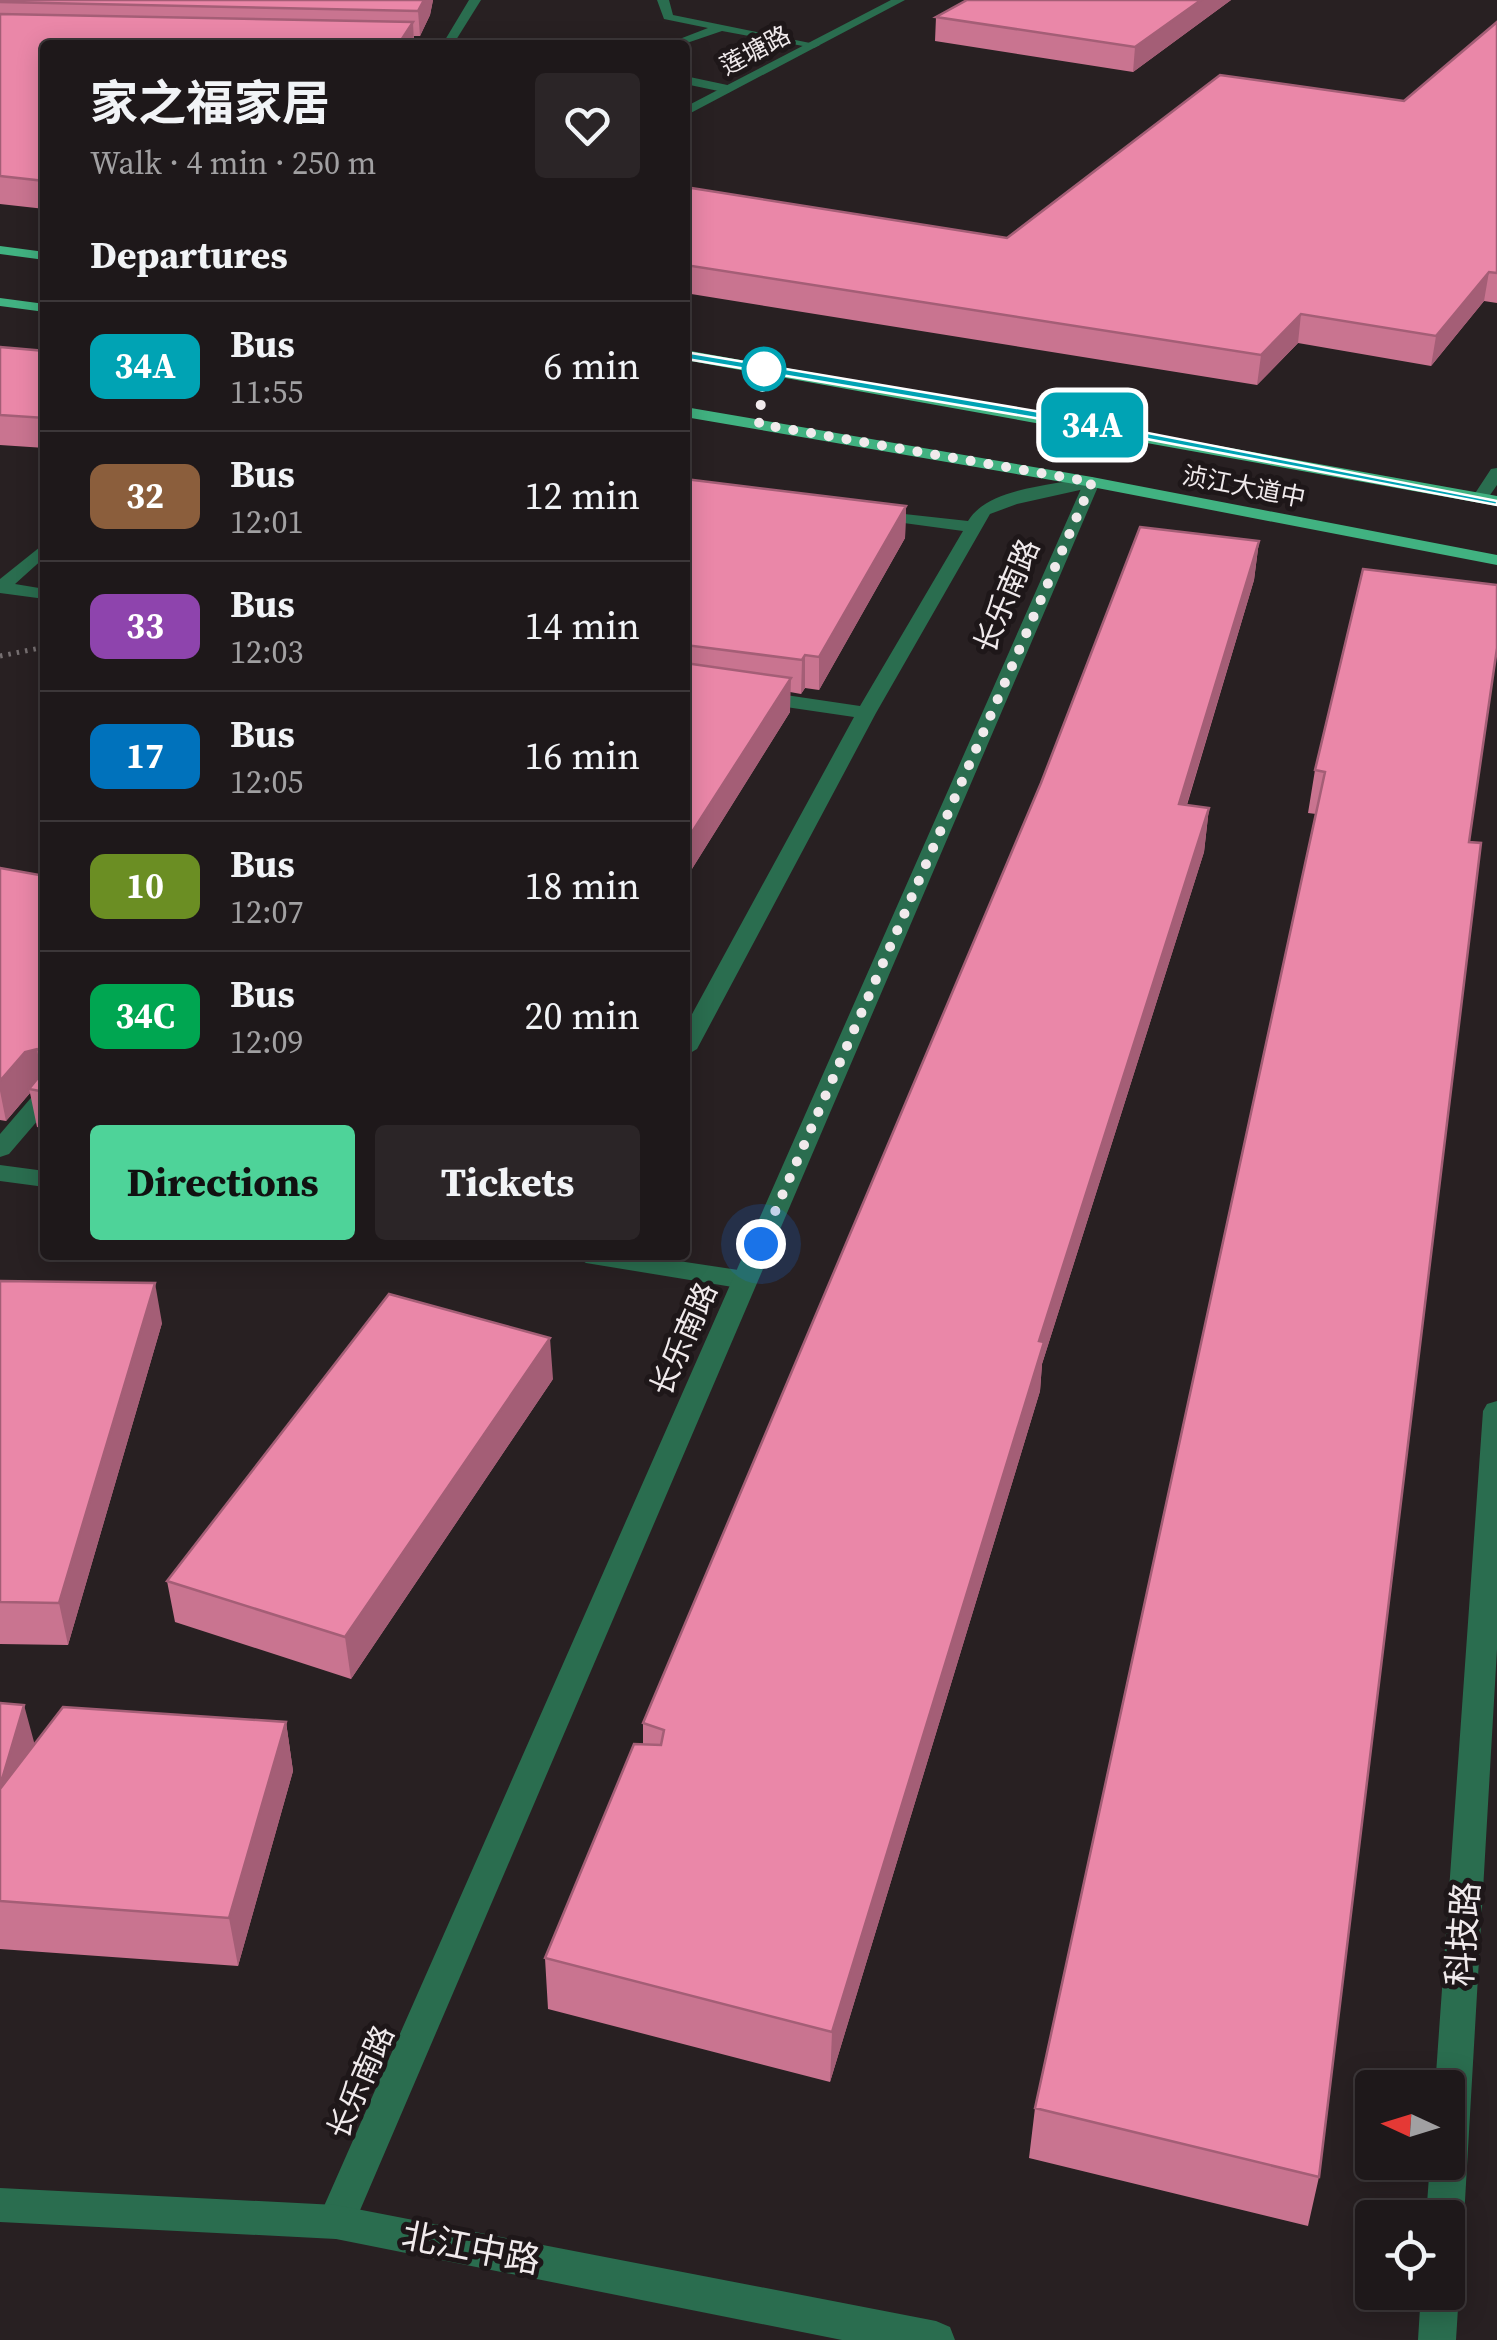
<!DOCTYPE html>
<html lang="en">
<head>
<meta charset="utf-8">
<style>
	:root { --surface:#1e181a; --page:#2b2527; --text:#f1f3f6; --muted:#a1a0a2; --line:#3c3739; --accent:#4ed399 }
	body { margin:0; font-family:"Source Serif 4","Noto Sans SC",serif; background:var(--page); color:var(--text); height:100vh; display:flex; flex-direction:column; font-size:38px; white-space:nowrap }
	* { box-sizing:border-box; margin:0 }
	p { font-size:32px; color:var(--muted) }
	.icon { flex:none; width:55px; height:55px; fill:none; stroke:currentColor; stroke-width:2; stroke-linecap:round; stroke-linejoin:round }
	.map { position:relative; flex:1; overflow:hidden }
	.panel { position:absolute; left:40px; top:40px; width:650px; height:1220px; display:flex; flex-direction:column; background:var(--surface); border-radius:10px; box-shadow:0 5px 25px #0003,0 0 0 2px var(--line) }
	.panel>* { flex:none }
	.badge { padding:0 20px; border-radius:15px; font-size:35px; line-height:65px }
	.needle { width:65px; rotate:274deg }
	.fabs { position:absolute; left:1355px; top:2070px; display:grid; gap:20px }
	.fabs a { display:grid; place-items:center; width:110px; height:110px; border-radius:10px; background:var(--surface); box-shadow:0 5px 25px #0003,0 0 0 2px var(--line); font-size:50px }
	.you { position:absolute; width:50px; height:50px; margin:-25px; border:8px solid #fff; border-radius:50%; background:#1a73e8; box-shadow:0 0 0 15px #1a73e833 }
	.map>.badge { position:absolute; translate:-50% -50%; box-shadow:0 0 0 5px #fff }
	h2 { padding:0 50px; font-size:38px; line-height:90px }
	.round { display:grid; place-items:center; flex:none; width:105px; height:105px; border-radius:10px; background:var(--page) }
	.headline { display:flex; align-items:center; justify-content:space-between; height:170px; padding:0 50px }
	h1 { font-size:48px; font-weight:700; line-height:75px }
	.button { display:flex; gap:20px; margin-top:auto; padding:20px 50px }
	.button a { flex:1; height:115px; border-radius:10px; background:var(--accent); color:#111; font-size:40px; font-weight:700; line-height:115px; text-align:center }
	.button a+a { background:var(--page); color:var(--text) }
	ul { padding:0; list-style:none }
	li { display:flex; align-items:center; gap:30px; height:130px; padding:0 50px; border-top:2px solid var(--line) }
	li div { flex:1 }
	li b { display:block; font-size:38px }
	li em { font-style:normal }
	li .badge { min-width:110px; font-weight:700; text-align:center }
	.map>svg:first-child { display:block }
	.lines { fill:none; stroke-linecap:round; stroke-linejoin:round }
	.path { stroke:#766f71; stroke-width:5; stroke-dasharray:2.5 6; stroke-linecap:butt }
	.service { fill:#2a6d4f; fill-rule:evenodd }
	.minor { fill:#2a6d4f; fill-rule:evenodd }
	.tertiary { fill:#2a6d4f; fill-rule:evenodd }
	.primary { fill:#41b281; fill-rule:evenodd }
	.wall { fill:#c97490 }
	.shaded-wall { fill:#a45e76 }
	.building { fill:#ea87a8; stroke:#a45e76; stroke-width:2.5 }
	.line { fill:#00a3b4; stroke:#fff; stroke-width:2.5 }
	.walk { stroke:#f0eaec; stroke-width:10; stroke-dasharray:0 18 }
	.stop-dot { fill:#fff; stroke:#00a3b4; stroke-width:5 }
	.labels { text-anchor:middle; stroke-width:10; stroke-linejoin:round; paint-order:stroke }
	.far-street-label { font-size:25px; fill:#f0eaec; stroke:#1e1719 }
	.street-label { font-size:30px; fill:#f0eaec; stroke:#1e1719 }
	.near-street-label { font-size:35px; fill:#f0eaec; stroke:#1e1719 }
</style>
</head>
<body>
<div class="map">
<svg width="1497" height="2340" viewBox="0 0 1497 2340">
	<rect width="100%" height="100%" fill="#282022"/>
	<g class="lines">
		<path class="path" d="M0,656L45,647"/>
		<path class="service" d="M469,0H481L456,40L514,45L377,42L383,39L445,40Z
			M657,0H669L673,15L820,45L814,48L722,31L681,45H664L708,28L664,19Z
			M685,76L732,86L734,89L728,93L685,84Z
			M1092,477L1100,482L1098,486L1017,504L990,514L876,713L697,1049L685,1056V1027L854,717L759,703L749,697L759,691L860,706L963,531L874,519L865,514L868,510L968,521C988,487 1056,485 1092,477Z
			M45,543V557L15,584L45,589V599L0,593V579Z
			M45,1090V1112L9,1154L0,1157V1134L36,1092Z
			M0,1165L45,1171V1187L0,1181Z
			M573,1255H639L745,1271L758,1280L745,1289L586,1263Z"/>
		<path class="minor" d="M891,0H905L685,116V107Z
			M1497,468V485L1488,498L1474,502L1472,498L1491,469Z
			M1092,477L1100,482L355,2222L349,2234L336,2239L323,2234L317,2222L1084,482Z
			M1497,1401V1649L1464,2218L1458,2230L1448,2234V2218H1426L1430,2162H1448V2088H1435L1483,1411L1487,1404Z
			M1448,2277L1454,2279L1459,2292L1456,2340H1418L1421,2292H1448Z"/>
		<path class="tertiary" d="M0,2188L336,2205L936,2321L950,2327L955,2340H842L336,2239L0,2222Z"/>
		<path class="primary" d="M0,246L45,252V260L0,254Z
			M0,298L45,304V312L0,306Z
			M685,350L1497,496V506L685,360Z
			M685,407L1092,477L1497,555V565L1092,487L685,417Z"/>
	</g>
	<path class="wall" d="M0,0H433L430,15L420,36H414V45H45V209L0,204Z
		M967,0H1231L1133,72L935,41L936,17Z
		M1497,22V303L1484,301L1431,366L1298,343L1257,385L685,293V187L1007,238L1404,101Z
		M0,347L45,351V448L0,445Z
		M685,479L906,506L905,538L819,690L805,688L801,694L790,692V712L685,880Z
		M1259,541L1254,580L1187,805L1209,808L1204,852L1042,1364L1040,1391L830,2082L548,2009L545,1958L643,1744V1723Z
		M1363,569L1469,842L1319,2177L1308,2226L1029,2158L1035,2108L1316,814L1308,813L1315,770Z
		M0,868L45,876V1129L37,1127L30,1093L6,1121L0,1120Z
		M0,1281L162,1323L68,1645L0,1644Z
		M553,1379L351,1679L175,1622L167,1581Z
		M0,1703L34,1744L286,1722L293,1771L238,1966L0,1949Z"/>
	<path class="shaded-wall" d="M424,0H433L430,15L420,36L418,11Z
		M1201,0H1231L1133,72L1135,47Z
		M413,22L414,45H398Z
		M1489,272L1484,301L1431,366L1436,336Z
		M1301,314L1298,343L1257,385L1261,355Z
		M906,506L905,538L819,690V657Z
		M1259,541L1254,580L1174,847L1179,804Z
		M805,655V688L801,694L802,660Z
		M791,678L790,712L685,880V843Z
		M1209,808L1204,852L1042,1364L1040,1391L830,2082L832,2032L1039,1341Z
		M37,1049L44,1086L29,1089L30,1093L6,1121L0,1091V1081L25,1052Z
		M155,1283L162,1323L68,1645L59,1603Z
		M550,1338L553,1379L351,1679L345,1637Z
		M24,1705L37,1753L0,1796V1786Z
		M286,1722L293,1771L238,1966L229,1918Z"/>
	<path class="building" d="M0,0H424L418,11L0,2Z
		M967,0H1201L1135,47L936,17Z
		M0,14L413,22L398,45H45V181L0,176Z
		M1497,22V273L1489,272L1436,336L1301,314L1261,355L685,265V187L1007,238L1220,75L1404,101Z
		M0,347L45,351V418L0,415Z
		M685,479L906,506L819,657L805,655L802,660L685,645Z
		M1140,527L1259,541L1179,804L1209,808L1039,1341L1044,1342L832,2032L545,1958L634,1744L661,1745L664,1730L643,1723L1041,783Z
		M1363,569L1497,585V648L1469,842L1481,843L1319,2177L1035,2108L1325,772L1315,770Z
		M685,663L791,678L685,843Z
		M0,868L45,876V1092L29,1089L41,1074V1052L37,1049L25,1052L0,1081Z
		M0,1281L155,1283L59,1603L0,1602Z
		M389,1294L550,1338L345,1637L167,1581Z
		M0,1703L24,1705L0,1786Z
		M63,1707L286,1722L229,1918L0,1901V1789Z"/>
	<path class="line" d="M685,352L1035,411L1497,501V505L1035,418L681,358Z"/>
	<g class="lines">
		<path class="walk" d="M761,1244L1092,482L759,424L764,369"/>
	</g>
	<circle class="stop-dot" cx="764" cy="369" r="20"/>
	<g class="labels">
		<g class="far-street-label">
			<text transform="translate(755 50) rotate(-28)" y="9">莲塘路</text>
			<text transform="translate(1244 486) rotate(11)" y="9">浈江大道中</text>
		</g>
		<g class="street-label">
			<text transform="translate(1007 596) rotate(-67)" y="10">长乐南路</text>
			<text transform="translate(684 1339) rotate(-66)" y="10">长乐南路</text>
			<text transform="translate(361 2082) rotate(-66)" y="10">长乐南路</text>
		</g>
		<g class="near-street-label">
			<text transform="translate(1463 1934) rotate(-86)" y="12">科技路</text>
			<text transform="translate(471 2248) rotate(11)" y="12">北江中路</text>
		</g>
	</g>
</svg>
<div class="fabs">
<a><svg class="needle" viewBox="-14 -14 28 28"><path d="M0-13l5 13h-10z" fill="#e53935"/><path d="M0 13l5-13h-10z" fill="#a1a0a2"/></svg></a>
<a><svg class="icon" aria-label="locate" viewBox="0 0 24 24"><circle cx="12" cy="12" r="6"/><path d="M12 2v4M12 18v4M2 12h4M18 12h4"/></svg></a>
</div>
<div class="you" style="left:761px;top:1244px"></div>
<b class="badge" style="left:1092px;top:425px;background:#00a3b4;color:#fff">34A</b>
<section class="panel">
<div class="headline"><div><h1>家之福家居</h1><p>Walk · 4 min · 250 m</p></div><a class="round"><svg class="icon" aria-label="heart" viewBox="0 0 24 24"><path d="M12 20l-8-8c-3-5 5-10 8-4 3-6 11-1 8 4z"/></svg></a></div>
<h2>Departures</h2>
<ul>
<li><span class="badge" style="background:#00a3b4;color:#fff">34A</span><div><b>Bus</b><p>11:55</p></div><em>6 min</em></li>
<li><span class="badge" style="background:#8b5e3c;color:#fff">32</span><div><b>Bus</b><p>12:01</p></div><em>12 min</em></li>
<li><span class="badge" style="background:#8e44ad;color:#fff">33</span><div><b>Bus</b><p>12:03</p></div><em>14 min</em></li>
<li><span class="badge" style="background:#0072bc;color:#fff">17</span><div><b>Bus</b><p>12:05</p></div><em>16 min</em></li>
<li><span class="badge" style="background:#6b8e23;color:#fff">10</span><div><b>Bus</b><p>12:07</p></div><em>18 min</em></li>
<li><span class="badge" style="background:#00a651;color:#fff">34C</span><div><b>Bus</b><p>12:09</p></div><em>20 min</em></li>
</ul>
<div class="button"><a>Directions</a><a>Tickets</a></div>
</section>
</div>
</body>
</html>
